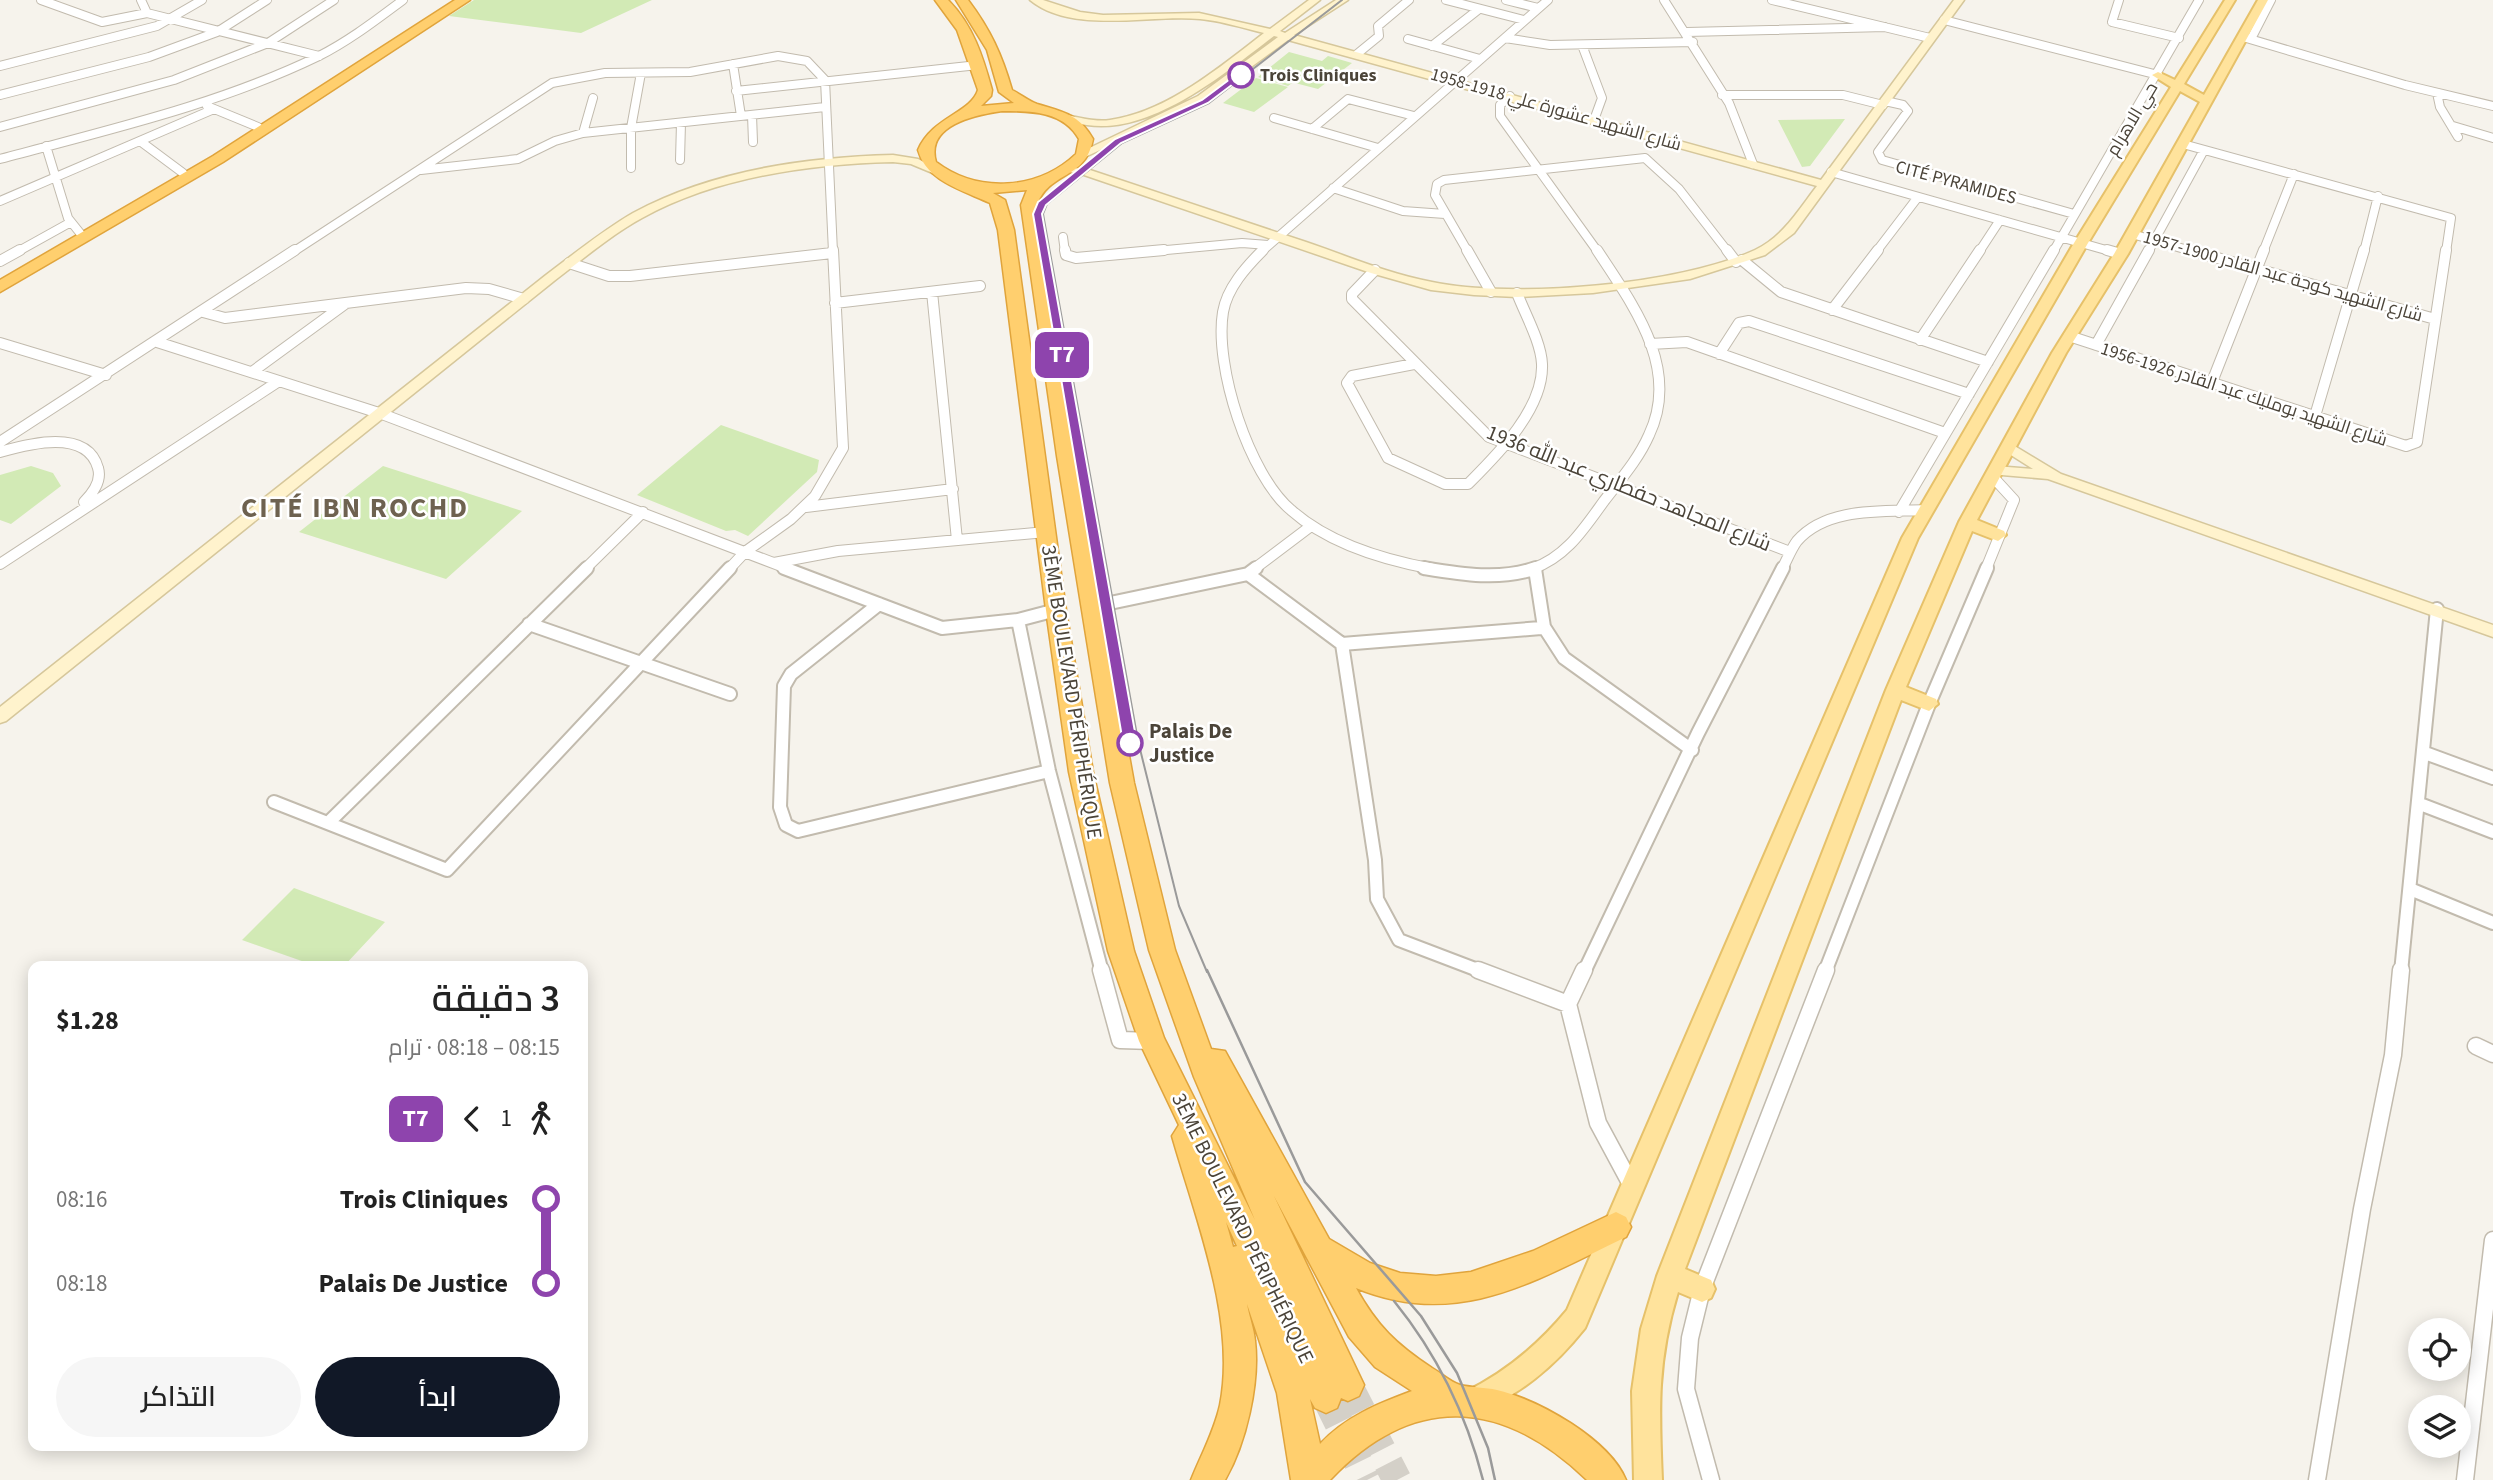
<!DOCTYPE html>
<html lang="ar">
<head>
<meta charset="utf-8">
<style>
	:root { --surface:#fff; --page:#f6f6f6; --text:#222; --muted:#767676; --accent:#111827 }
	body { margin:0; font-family:"Source Sans 3",Cairo,sans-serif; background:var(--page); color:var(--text); direction:rtl; height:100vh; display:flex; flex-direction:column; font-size:26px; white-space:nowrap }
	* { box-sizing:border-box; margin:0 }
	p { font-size:23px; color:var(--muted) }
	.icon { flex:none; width:38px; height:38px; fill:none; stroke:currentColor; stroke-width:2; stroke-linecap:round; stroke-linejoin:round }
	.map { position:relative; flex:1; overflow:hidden; direction:ltr }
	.drawer { position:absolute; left:28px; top:961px; width:560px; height:490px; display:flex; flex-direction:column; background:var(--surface); border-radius:14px; box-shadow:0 4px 18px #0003; direction:rtl }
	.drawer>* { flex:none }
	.badge { padding:0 14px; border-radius:10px; font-size:24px; line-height:46px }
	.fabs { position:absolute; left:2408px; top:1318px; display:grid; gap:14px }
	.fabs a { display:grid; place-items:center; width:63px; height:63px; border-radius:50%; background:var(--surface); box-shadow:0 4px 18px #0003; font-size:35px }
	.map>.badge { position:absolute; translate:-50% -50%; box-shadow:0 0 0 4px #fff }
	.legs { display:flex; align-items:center; gap:10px; height:77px; padding:0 28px; font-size:23px }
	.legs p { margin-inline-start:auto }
	.summary { display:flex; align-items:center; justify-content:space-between; height:119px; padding:0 28px }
	h1 { font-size:38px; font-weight:600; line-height:52px }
	.primary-button { display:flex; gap:14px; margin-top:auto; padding:14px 28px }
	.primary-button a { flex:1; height:80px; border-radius:42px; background:var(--accent); color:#fff; font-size:28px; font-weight:600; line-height:80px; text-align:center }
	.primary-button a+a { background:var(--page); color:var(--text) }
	ul { padding:0 28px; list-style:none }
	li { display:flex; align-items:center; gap:24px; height:84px; font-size:26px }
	li i { display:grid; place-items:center; width:10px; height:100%; margin:0 9px; background:currentColor }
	li i::after { content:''; width:18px; height:18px; margin:-9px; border:5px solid; border-radius:50%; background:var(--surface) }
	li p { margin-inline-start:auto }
	li:first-child i { background:linear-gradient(#0000 50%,currentColor 0) }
	li:last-child i { background:linear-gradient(currentColor 50%,#0000 0) }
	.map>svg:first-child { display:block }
	.green { fill:#d2eab5 }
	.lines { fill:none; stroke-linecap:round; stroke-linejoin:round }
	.highway-tunnel { stroke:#d4d0c8; stroke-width:29; stroke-dasharray:29 15; stroke-linecap:butt }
	.street-far3-casing { stroke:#c2bbae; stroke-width:10 }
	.street-far2-casing { stroke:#c2bbae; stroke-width:12 }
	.street-far1-casing { stroke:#c2bbae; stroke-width:16 }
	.street-casing { stroke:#c2bbae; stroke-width:19 }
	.secondary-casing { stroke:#d6c79b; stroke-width:3 }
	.primary-casing { stroke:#e6c16a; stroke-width:4 }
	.highway-casing { stroke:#e0a43c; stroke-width:3 }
	.street-far3 { stroke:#fff; stroke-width:8 }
	.street-far2 { stroke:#fff; stroke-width:10 }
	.street-far1 { stroke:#fff; stroke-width:12 }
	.street { stroke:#fff; stroke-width:16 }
	.secondary { fill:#fff3cd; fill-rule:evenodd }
	.primary { fill:#ffe39c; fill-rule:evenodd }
	.highway { fill:#ffcf6e; fill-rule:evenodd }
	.tram-far1 { stroke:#9a9a9a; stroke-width:2 }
	.tram { stroke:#9a9a9a; stroke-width:2.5 }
	.line-1 { fill:#8e44ad; stroke:#fff; stroke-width:2 }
	.stop-1-dot { fill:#fff; stroke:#8e44ad; stroke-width:3.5 }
	.labels { text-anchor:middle; stroke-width:5; stroke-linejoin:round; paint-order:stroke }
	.far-stop-label { font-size:18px; font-weight:bold; fill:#4b4439; stroke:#fff; text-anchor:start }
	.far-street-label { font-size:18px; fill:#4b4439; stroke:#fff }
	.street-label { font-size:21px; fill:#4b4439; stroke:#fff }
	.stop-label { font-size:21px; font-weight:bold; fill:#4b4439; stroke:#fff; text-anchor:start }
	.district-label { font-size:28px; font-weight:bold; letter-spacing:2px; fill:#6e6250; stroke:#fff }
</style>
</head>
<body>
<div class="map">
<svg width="2493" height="1480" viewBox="0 0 2493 1480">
	<rect width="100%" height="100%" fill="#f6f3ec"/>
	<path class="green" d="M474,0H652L581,33L449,16Z
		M1289,52L1322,61L1328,56L1352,63L1318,89L1295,83L1304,74L1288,86L1258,77Z
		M1256,78L1288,87L1254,112L1223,103Z
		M1845,119L1810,166L1802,167L1778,120Z
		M721,425L819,460L817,472L748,536L735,530L726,531L637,495Z
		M31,466L53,473L61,486L11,524L0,520V475Z
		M383,466L522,511L446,579L299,532Z
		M294,888L385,922L344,966H316L242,940Z"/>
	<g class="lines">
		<path class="highway-tunnel" d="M1348,1385L1397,1480
			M1326,1397L1367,1480"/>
		<g class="street-far3-casing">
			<path id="street-far3" d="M41,0L102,22L147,13
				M141,0L147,13L319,56
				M1446,0L1524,20
				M1506,0L1538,8
				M1664,0L1729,103L1753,164
				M1772,0L1930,38
				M2119,0L2112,22L2179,38
				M1944,20L2158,75
				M1687,32L1885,27
				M2243,37L2405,85L2493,106
				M1505,38L1550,45L1693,42
				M1408,39L1480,59
				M2251,39L2271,0
				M1582,45L1602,98L1594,120
				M1432,46L1479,9
				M1357,54L1379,36L1378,26L1409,0
				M733,64L741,116
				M0,66L157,26L202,0
				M736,91L978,65
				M2437,93L2440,107L2458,137
				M0,95L149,57L217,32L267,0
				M1722,95H1843L1883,105
				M1510,96L1500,105V116L1598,252
				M1885,101L1903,105L1908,111L1878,152L1882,160L2074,214
				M207,106L258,127
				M752,115L753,142
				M1274,118L1378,148
				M2453,126L2493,138
				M0,127L174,80L268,43L334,0
				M1312,129L1348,99L1414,116
				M583,133L593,98
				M140,141L183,173
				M2183,144L2451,218L2446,252
				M46,146L68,218L80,233
				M0,159C107,130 218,105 319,56C349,41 376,20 403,0
				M680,160L681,123
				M631,168V128L641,73
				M421,170L518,159L555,141L583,133L825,107
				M1831,172L2113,252
				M1333,188L1403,211L1445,214
				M0,201L214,109
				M2132,234L2195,252
				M1063,237L1065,252
				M17,252L71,222
				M293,252L552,83L605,73L690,72L778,56L807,61L825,80L833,252
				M1145,252L1242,243L1268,245
				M1261,252L1548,0
				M1468,252L1435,195L1437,184L1444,180L1645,158L1679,189L1728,252
				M1876,252L1918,197
				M1979,252L2000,220
				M2053,252L2199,0
				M2148,252L2204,150
				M2263,252L2294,174
				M2364,252L2378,196"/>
		</g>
		<g class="street-far2-casing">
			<path id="street-far2" d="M1065,250L1066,255L1076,258L1164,250
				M1263,250C1246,267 1227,288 1223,312C1214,366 1249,475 1291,510C1329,544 1384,560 1433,569
				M1467,250L1491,292
				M1727,250L1736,262
				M2107,250L2121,254
				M2189,250L2435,319
				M1742,260L1781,292L1988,362
				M0,261L20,250
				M569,263L609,276H630L832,253
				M1375,270L1352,294V299L1489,437L1790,552
				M932,292L957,540
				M835,303L980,286
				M1832,310L1878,250
				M203,312L225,318L466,288L489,289L524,299
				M2069,336L2406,446L2417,442L2446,250
				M1920,340L1980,250
				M157,342L382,414L789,569
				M0,343L106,375
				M1650,344L1687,342L1945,433
				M2096,345L2149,250
				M1719,354L1739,323L1749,321L1969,394
				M1414,364L1352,376L1347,383L1388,458L1445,484H1468C1497,455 1544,409 1542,364C1541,342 1525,314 1517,293
				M252,372L345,304
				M2212,382L2264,250
				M2315,416L2364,250
				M0,442L295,250
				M0,452C28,444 87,428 98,468C102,481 93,493 84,502
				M806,507L953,489
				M1899,512L2054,250
				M774,563L838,551L1046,532
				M0,564L279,381
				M585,569L643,512
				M729,569L745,552L791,519L815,496L843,448L833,250
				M1254,569L1311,526
				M1532,569C1566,557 1583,530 1604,501C1620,480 1638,460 1649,435C1681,368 1633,305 1597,250
				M1782,569C1787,560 1791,549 1797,541C1827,506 1885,512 1926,510
				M1986,569L2014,500L1992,476"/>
		</g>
		<g class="street-far1-casing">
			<path id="street-far1" d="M784,568L942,628L1018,620L1056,610
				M1424,568C1460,574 1500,581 1536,568
				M1535,569L1544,627L1564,658L1692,750
				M1248,574L1342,644L1541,628
				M879,604L791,674L784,686L780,807L786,825L798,831L1049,771
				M1091,607L1248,574L1256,568
				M1018,620L1049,771L1102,972
				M529,624L730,694
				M1342,644L1375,860L1377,899L1399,940L1483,972
				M2425,753L2493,778
				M274,802L447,870L730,568
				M2420,804L2493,832
				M328,823L587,568
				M2410,889L2493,923
				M1584,972L1698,733L1783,568
				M1825,972L1929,704L1987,568
				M2401,972L2437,609"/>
		</g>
		<g class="street-casing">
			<path id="street" d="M1101,970L1120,1040L1152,1041
				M1478,970L1568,1004
				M1584,970L1568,1004L1598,1123L1633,1188
				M2476,1046L2493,1054
				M1711,1480L1686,1389L1690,1338L1702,1289L1826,970
				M2317,1480L2362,1209L2393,1055L2401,970
				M2465,1480L2493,1240"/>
		</g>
		<g class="secondary-casing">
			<path id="secondary" d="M1030,0H1043L1080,12L1103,15L1199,13L1270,29L1309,0H1320L1280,31L1285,33L1336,0H1348L1294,35L1821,180L1954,0H1964L1794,233L1765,255L1690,279L1593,293L1517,297L1474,295L1431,290L1371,273L1084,175L1060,170L1066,167L1090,170C1162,194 1234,218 1306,242C1347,256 1389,274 1432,282C1514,299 1679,285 1755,250C1783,237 1799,209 1817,186L1288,40L1206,100L1083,158L1079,157V153L1198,96L1278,37L1274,36C1225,73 1152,135 1087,125C1078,124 1068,123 1061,118L1067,115C1081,118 1096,122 1110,120C1167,112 1220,67 1264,33C1243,28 1222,21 1200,19C1149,14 1073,35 1030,0Z
				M893,155L918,159L941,171L935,174L911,164L893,162C809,164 716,177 642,218C611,235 583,259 554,281L6,721L0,723V707L546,275C574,254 602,231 633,213C710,171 807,157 893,155Z
				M2008,442L2061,474L2493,625V637L2048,479L1990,474L1988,471L1995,466L2033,469L2003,450V444Z"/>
		</g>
		<g class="primary-casing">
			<path id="primary" d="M2225,0H2235L2184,84L2204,95L2258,0H2268L2128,254L2066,353L1977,520L2004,531L2006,535L1998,541L1972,531L1906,687L1936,699L1938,704L1929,711L1901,700L1685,1269L1711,1280L1715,1289L1711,1298L1702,1302L1678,1292C1657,1361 1659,1409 1662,1480H1634L1632,1391L1641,1329L1657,1276L1886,690L1959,522L2052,353L2114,254L2200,102L2180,91L2088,243L1918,538L1585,1328C1554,1367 1520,1395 1474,1414L1465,1410L1461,1401L1465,1392C1506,1372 1538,1345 1567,1310L1902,538L2074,243L2171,87L2152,75L2158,72L2175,80Z"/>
		</g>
		<g class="highway-casing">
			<path id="highway" d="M455,0H470L223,162L0,292V280L213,156Z
				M935,0H948C973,25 983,57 992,90L991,96L981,106L1014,103L999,92L987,50L956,0H968C990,29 1002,55 1012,90C1020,94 1029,101 1037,104C1063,112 1079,114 1093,139C1086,180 1049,171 1037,205L1075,456L1134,783L1175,950L1211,1049L1225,1051L1329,1239L1370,1263L1400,1273L1436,1276L1471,1272L1533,1251L1616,1212L1626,1217L1631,1227L1626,1237C1534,1281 1458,1330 1356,1288C1377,1326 1396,1344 1432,1368C1441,1373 1450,1382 1460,1385C1472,1388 1485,1387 1497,1390C1539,1400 1609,1439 1626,1480H1587C1502,1398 1413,1392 1330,1480H1291L1277,1393L1247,1304C1249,1316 1254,1329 1255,1341C1260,1383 1246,1444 1225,1480H1191C1201,1455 1214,1432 1220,1405C1237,1320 1195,1217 1172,1136L1179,1125L1139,1041L1108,951L1069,772L1046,610L998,230L990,203C962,190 926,181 918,150C932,117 971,113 978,90L957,30ZM1002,111C1031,111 1063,111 1079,139L1076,154C1038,190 978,194 936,162C925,125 975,115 1002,111ZM1027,190L1021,205L1057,456L1110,783L1149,950L1194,1077L1255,1220L1164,1038L1134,951L1093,772L1066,610L1014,230L1005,200L993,193ZM1274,1196L1349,1337L1375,1367L1412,1391C1377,1404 1345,1417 1320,1444L1310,1399L1315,1408L1326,1413L1337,1408L1341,1398L1348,1401L1359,1396L1364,1385ZM1226,1222L1237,1246L1233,1247Z"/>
		</g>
		<use href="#street-far3" class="street-far3"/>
		<use href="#street-far2" class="street-far2"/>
		<use href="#street-far1" class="street-far1"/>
		<use href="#street" class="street"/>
		<use href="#secondary" class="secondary"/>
		<use href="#primary" class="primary"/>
		<use href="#highway" class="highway"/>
		<path class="tram-far1" d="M1207,972L1179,906L1138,741L1043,214L1047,204L1122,143L1209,103L1342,0"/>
		<path class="tram" d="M1207,970L1305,1182L1421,1316L1457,1373L1488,1448L1495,1480
			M1394,1301C1437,1354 1466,1413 1483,1480"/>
	</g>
	<path class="line-1" d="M1238,73L1245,75L1208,103L1121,143L1046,205L1042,214L1137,743L1130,748L1123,743L1033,214L1038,202L1115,139L1202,100Z"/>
	<g class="stop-1-dot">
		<circle cx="1241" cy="75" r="12"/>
		<circle cx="1130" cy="743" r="12"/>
	</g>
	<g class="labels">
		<g class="far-stop-label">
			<text x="1260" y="81">Trois Cliniques</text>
		</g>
		<g class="far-street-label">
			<text transform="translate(1556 109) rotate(16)" y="6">شارع الشهيد عشورة علي 1918-1958</text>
			<text transform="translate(2132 119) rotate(-59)" y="6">حي الاهرام</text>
			<text transform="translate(1956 182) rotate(15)" y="6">CITÉ PYRAMIDES</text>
			<text transform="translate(2283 276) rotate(16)" y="6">شارع الشهيد كوجة عبد القادر 1900-1957</text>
			<text transform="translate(2244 394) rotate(18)" y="6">شارع الشهيد بومليك عبد القادر 1926-1956</text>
		</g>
		<g class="street-label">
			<text transform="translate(1629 488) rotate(22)" y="7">شارع المجاهد حفطاري عبد الله 1936</text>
			<text transform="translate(1072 692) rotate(81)" y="7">3ÈME BOULEVARD PÉRIPHÉRIQUE</text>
			<text transform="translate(1243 1228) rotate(64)" y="7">3ÈME BOULEVARD PÉRIPHÉRIQUE</text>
		</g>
		<g class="stop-label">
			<text x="1149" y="738">Palais De<tspan x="1149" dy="24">Justice</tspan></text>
		</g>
		<g class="district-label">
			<text x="355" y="517">CITÉ IBN ROCHD</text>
		</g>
	</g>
</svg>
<div class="fabs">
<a><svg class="icon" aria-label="locate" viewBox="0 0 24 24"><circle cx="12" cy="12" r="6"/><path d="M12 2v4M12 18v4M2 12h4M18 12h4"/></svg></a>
<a><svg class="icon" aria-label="layers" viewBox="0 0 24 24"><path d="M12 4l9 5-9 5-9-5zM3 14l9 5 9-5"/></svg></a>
</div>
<b class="badge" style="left:1062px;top:355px;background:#8e44ad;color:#fff">T7</b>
<section class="drawer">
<div class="summary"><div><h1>3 دقيقة</h1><p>08:15 – 08:18 · ترام</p></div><b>$1.28</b></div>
<div class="legs"><svg class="icon" aria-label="walk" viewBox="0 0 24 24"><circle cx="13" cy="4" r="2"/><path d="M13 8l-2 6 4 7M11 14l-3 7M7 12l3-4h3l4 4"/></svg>1<svg class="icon" aria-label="back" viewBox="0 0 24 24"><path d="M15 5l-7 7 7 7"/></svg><b class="badge" style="background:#8e44ad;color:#fff">T7</b></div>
<ul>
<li><i style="color:#8e44ad"></i><b>Trois Cliniques</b><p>08:16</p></li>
<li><i style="color:#8e44ad"></i><b>Palais De Justice</b><p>08:18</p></li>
</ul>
<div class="primary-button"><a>ابدأ</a><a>التذاكر</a></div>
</section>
</div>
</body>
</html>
